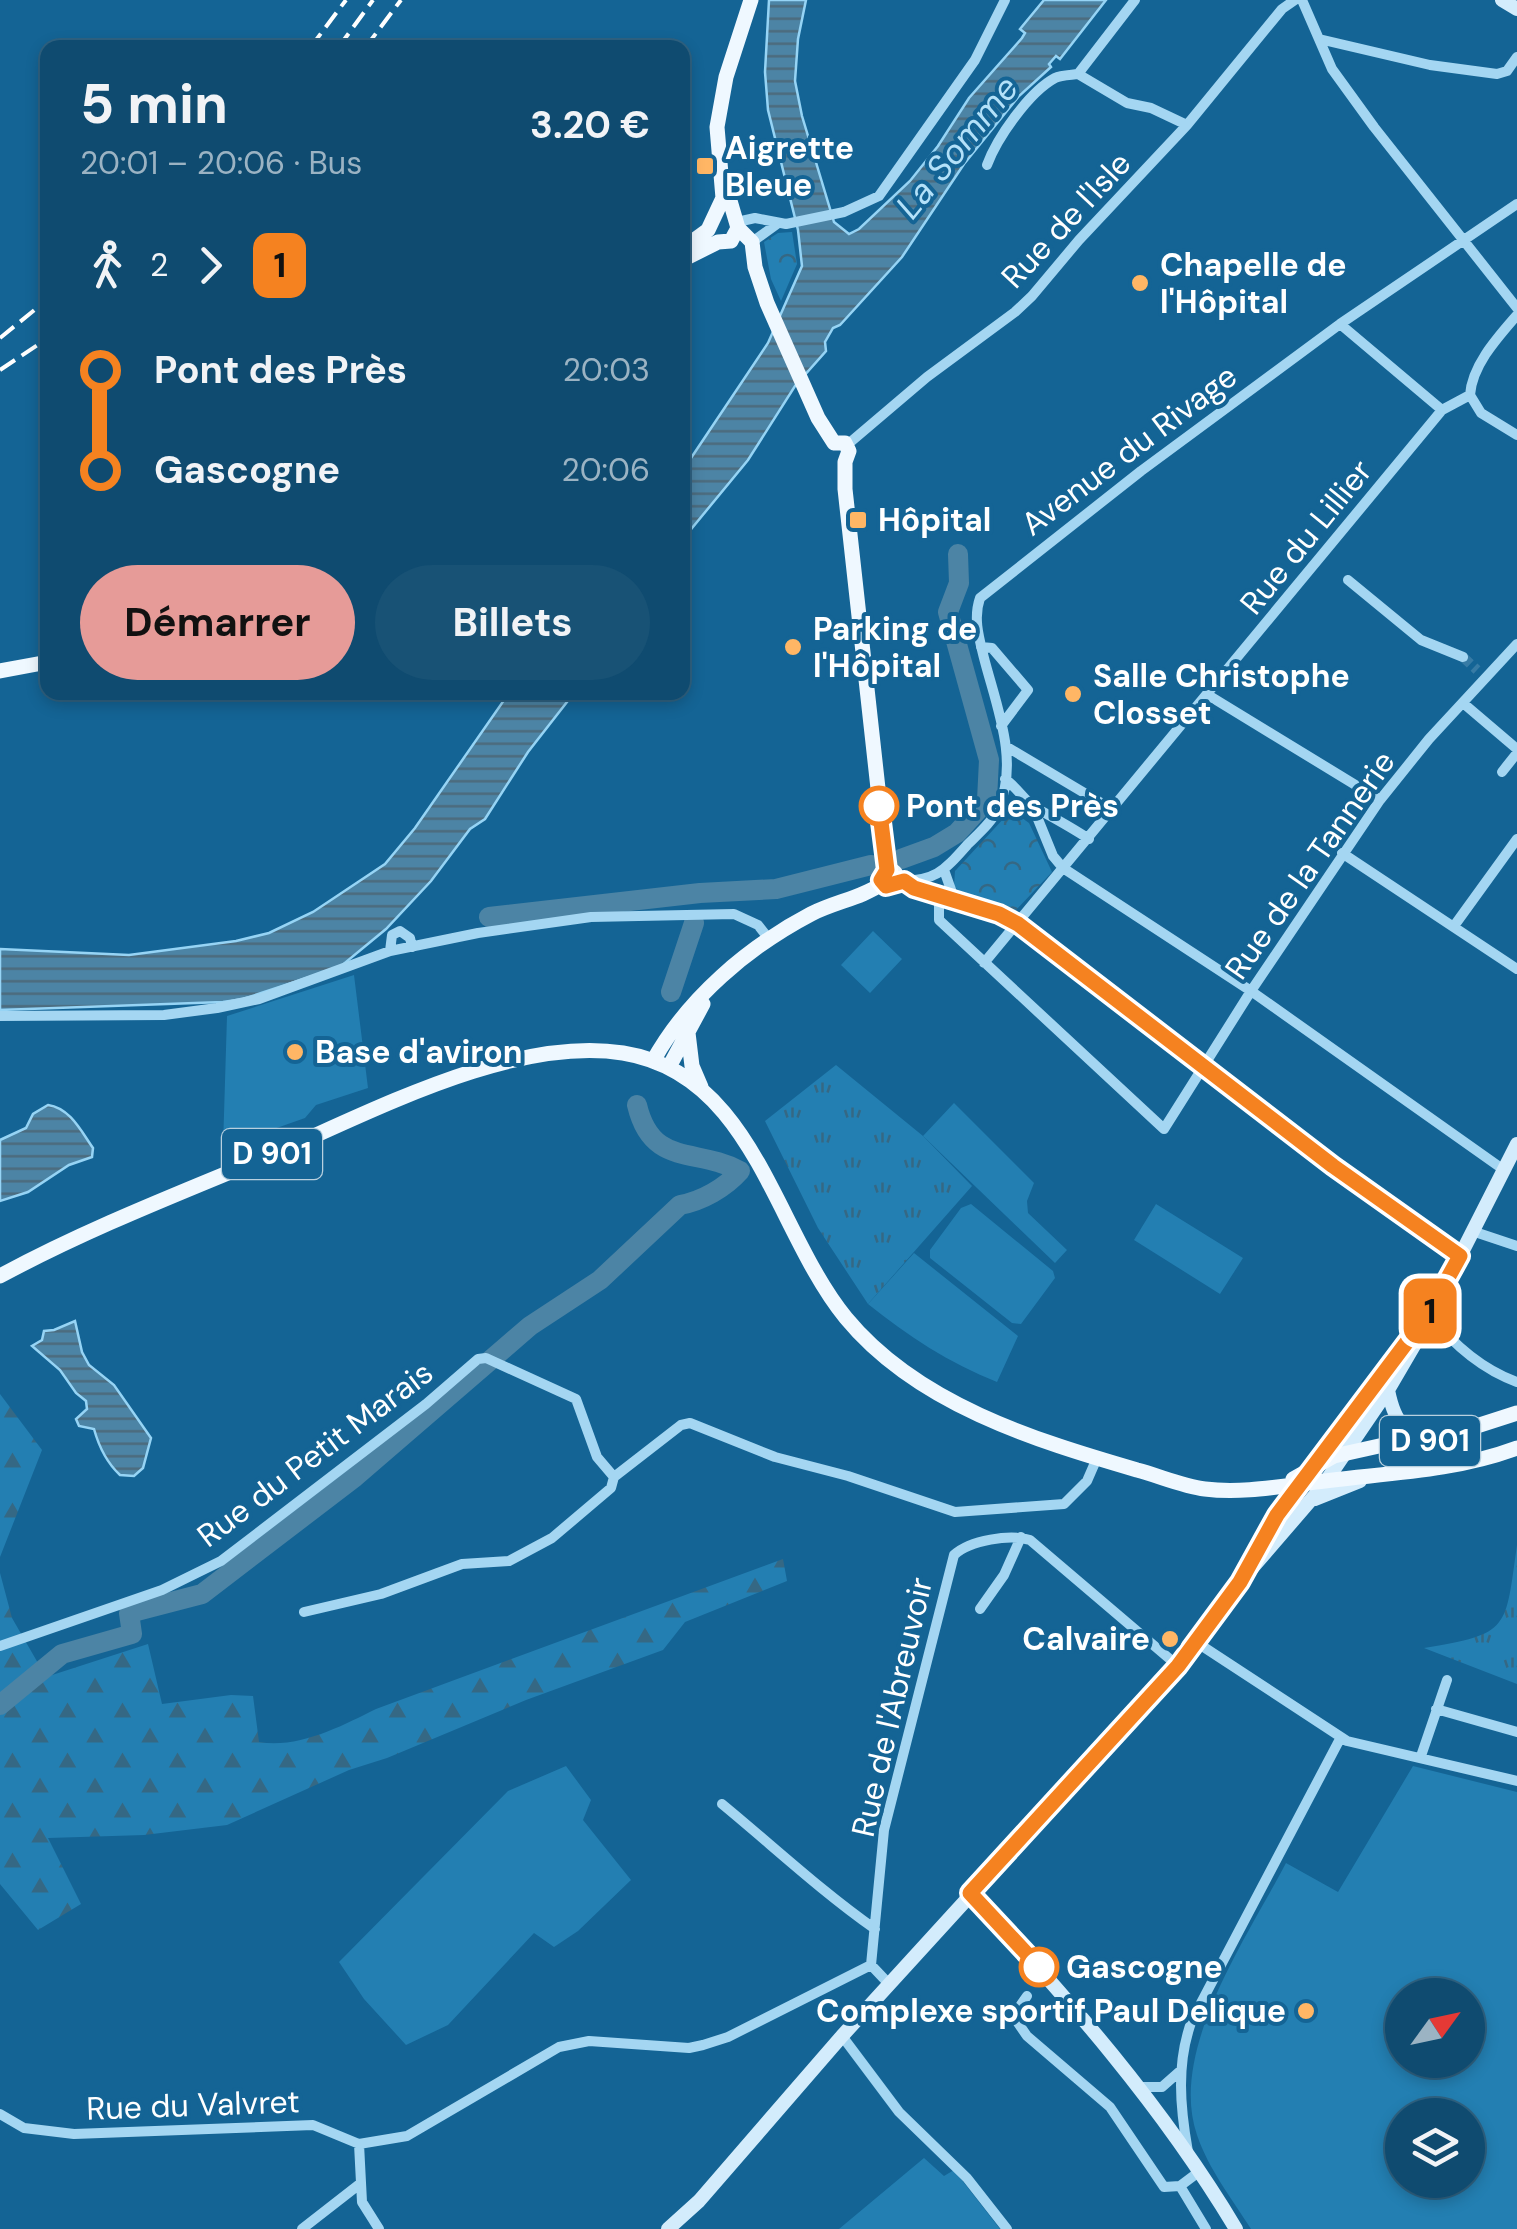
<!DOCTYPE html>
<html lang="fr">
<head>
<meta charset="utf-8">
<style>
	:root { --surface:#0f4b70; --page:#185275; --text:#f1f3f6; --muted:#9bb3c3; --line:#2f6383; --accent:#e69b98 }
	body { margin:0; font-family:"DM Sans",sans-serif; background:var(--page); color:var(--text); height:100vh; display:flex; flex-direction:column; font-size:38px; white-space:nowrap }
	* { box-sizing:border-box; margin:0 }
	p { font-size:32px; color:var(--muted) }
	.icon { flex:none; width:55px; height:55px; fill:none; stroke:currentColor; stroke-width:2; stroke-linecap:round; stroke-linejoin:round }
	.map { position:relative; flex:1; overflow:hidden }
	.sheet { position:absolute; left:40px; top:40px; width:650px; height:660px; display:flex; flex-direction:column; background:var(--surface); border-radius:20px; box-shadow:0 5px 15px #0003,0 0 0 2px var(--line) }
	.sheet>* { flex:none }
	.badge { padding:0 20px; border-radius:15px; font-size:35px; line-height:65px }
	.needle { width:65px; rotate:57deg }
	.buttons { position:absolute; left:1385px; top:1978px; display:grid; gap:20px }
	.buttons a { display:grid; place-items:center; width:100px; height:100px; border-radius:50%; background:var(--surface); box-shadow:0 5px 15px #0003,0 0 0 2px var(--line); font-size:50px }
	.map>.badge { position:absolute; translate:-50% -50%; box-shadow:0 0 0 5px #fff }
	.legs { display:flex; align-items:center; gap:15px; height:110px; padding:0 40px; font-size:32px }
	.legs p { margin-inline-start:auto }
	.summary { display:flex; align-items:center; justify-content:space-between; height:170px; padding:0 40px }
	h1 { font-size:55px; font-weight:700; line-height:75px }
	.button { display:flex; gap:20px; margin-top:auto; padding:20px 40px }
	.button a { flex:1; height:115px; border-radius:60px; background:var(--accent); color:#111; font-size:40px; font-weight:700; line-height:115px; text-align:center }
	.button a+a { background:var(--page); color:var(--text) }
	ul { padding:0 40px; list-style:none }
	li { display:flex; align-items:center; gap:35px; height:100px; font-size:38px }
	li i { display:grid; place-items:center; width:15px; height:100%; margin:0 12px; background:currentColor }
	li i::after { content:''; width:25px; height:25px; margin:-12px; border:8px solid; border-radius:50%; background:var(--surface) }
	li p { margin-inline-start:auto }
	li:first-child i { background:linear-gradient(#0000 50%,currentColor 0) }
	li:last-child i { background:linear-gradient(currentColor 50%,#0000 0) }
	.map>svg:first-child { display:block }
	.grass { fill:url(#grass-tufts) }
	.forest { fill:url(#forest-firs) }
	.park { fill:url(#park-crowns) }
	.garden { fill:#237fb2; fill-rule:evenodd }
	.water { fill:url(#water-rules); stroke:#96d4f5; stroke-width:2.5 }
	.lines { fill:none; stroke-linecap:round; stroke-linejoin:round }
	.river { stroke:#4c84a5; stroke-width:20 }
	.street-tunnel { stroke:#377ba5; stroke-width:10; stroke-dasharray:10 5; stroke-linecap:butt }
	.street { stroke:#a4d6f2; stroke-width:10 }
	.secondary { stroke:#d3ecfc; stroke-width:14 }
	.primary { stroke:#eff8ff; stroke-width:15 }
	.rail { stroke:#fff; stroke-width:4; stroke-dasharray:18 8; stroke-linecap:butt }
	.line-1-casing { stroke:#fff; stroke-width:22 }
	.line-1 { stroke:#f58220; stroke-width:15 }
	.poi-dot { fill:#ffb665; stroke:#146495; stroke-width:4 }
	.stop-1-dot { fill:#fff; stroke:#f58220; stroke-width:5 }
	.labels { text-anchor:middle; stroke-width:8; stroke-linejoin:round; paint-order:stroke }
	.shield { fill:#146495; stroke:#b8d0df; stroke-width:2.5 }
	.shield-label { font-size:30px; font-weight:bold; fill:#fff }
	.poi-label { font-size:32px; font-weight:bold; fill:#fff; stroke:#146495; text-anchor:start }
	.street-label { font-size:32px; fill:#fff; stroke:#146495 }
	.stop-label { font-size:32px; font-weight:bold; fill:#fff; stroke:#146495; text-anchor:start }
	.water-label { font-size:35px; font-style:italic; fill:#b4e1f9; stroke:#146495 }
</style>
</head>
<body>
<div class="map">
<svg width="1517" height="2229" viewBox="0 0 1517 2229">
	<defs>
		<pattern id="grass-tufts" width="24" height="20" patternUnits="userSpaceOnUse" patternTransform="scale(2.5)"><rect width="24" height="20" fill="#237fb2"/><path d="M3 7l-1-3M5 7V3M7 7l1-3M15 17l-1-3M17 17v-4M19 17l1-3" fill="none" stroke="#356884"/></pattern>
		<pattern id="forest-firs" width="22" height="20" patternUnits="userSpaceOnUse" patternTransform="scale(2.5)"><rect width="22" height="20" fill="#237fb2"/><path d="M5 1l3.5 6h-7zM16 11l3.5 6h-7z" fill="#356884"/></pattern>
		<pattern id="park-crowns" width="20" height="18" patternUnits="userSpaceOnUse" patternTransform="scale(2.5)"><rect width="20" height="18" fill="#237fb2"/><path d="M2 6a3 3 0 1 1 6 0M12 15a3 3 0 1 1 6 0" fill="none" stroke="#356884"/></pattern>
		<pattern id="water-rules" width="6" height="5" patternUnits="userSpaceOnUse" patternTransform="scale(2.5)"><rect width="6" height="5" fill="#4c84a5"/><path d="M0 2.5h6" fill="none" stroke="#4c6b7d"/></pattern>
	</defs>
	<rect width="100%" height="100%" fill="#146495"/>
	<path class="grass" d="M836,1065L923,1136L972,1186L868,1304L818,1228L765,1121Z
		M1517,1545V1684L1424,1648C1511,1634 1505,1629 1517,1545Z"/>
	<path class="forest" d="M0,1394L42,1450L0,1557Z
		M783,1559L787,1581L685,1622L663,1650L526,1700L387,1758L349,1770L227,1825L144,1835L48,1838L81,1904L38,1930L0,1884V1573L12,1618L46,1677L148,1644L162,1704L231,1695L253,1696L259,1742C298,1749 342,1726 376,1709Z"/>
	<path class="park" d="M792,232L797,264L781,301L771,279L764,242L778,233Z
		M1015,813L1029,823L1052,872L1016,910L962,894L954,886L955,871L1006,816Z"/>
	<path class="garden" d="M873,931L902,959L870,993L841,965Z
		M354,975L368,1088L316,1105L305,1118L223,1147L227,1016Z
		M954,1103L1034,1183L1027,1201L1028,1213L1067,1250L1055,1263L923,1136Z
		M971,1204L1053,1271L1055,1278L1021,1324L1012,1323L930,1258V1250L961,1208Z
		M1156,1204L1243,1258L1220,1294L1134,1240Z
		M914,1253L1018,1336L997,1382C949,1363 908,1336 868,1304Z
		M566,1766L591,1800L583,1820L631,1880L578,1931L554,1947L534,1933L448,2025L406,2045L364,1999L339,1962L508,1791Z
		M1413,1766L1517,1792V2229H1251C1232,2199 1208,2168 1197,2135C1168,2050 1247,1938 1286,1863L1338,1892ZM1402,1995H1468V2060H1402ZM1402,2115H1468V2180H1402Z
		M924,2158L944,2176L954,2170L1000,2229H839Z"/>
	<path class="water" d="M769,0H806L798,39L795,81L802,116L834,222L849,234L859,229L910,181L938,146L969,98L1022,38L1025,33L1020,29L1044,0H1106L1060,59L1056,56L1049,64L1051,67L1019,96L964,164L902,257L840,325L833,328L825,342L826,351L795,386L748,460L683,539V470L768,343L802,266L798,230L768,110L765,72Z
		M509,693H574L528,752L485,819L470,829L431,881L386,929L340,967L243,999L223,1002L0,1010V949L129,955L236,941L269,933L313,912L385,864L415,828Z
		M48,1105C70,1108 81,1131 93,1148L92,1157L69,1165L28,1192L0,1201V1140L26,1128L33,1114Z
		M75,1321L82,1352L89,1365L114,1385L151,1438L143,1468L134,1476L120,1475C106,1462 99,1447 94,1429L79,1426L76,1419L87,1409L86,1401L76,1393L60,1370L32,1346L42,1340L44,1331L54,1330Z"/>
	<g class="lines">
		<path class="river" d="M901,859L934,847L957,833L987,800L989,760L948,612L959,583L958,554
			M489,917L700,893L776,889L871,865
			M671,992L694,923
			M0,1705L62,1654L132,1634L129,1613L202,1594L355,1477L530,1326L600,1280L680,1205C702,1201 725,1188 740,1171C696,1147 652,1168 637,1105"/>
		<path class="street-tunnel" d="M1463,657L1477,670"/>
		<path class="street" d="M1302,0L1332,69L1374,127L1517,308
			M1319,39L1430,65L1497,74L1507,71L1517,57
			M1078,74L1127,103L1151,108L1187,125
			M987,165C997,138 1029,92 1055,78C1061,75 1071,75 1078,74L1135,0
			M737,222L755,218L786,224L844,212L879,196L975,60L1005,0
			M752,242L777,224
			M1340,324L1442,410
			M1470,395L1481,413L1517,435
			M847,445L927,377L1015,312L1032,296L1079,240L1187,125L1282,9L1295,0
			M1348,580L1421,640L1463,657
			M981,647L992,648L1028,690L1001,726
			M1208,695L1380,800
			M1463,703L1517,749
			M1007,747L1113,810
			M1502,772L1517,753
			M1005,779C1017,787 1025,802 1036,808C1054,818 1071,827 1089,839
			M998,809L1014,805L1033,807L1053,856L1063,868L1251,991L1504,1170
			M1342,853L1517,969
			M944,870L955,901
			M897,881C935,882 944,871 968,844C978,834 992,822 998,809C1020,762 996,705 984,658C979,638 973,618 980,598L1141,471L1340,324L1517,204
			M904,881L914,888L999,913L1019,924L1333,1166L1460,1257
			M939,896V920L1164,1129L1251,991L1380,800L1429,739L1517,644
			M1454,926L1517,839
			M390,951L392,935L400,931L410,938L412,947
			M984,963L1442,410L1470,395C1472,365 1498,337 1517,315
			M0,1016L164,1015L217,1008L259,999L390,951L478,933L591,917L734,914L758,925L769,939
			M1475,1232L1517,1246
			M1429,1314C1452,1343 1481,1369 1517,1382
			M614,1477L681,1425L690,1423L775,1457L848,1476L955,1512L1064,1504L1087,1481L1097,1458
			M980,1609L1004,1575L1021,1537
			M304,1612L381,1594L462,1564L509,1561L552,1538L611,1488L614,1477
			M1196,1642L1347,1741L1517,1781
			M0,1646L162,1590L221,1561L426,1404L478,1359L486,1358L576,1399L597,1457L614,1477
			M1436,1709L1517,1732
			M1421,1756L1447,1680
			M722,1804C773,1846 821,1891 875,1929
			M871,1965L884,1830L954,1555C970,1540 1010,1534 1030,1540L1178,1666
			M1027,1996L1018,2009L1016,2020L1027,2036L1110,2107L1164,2187L1180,2186L1200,2171
			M842,2036L899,2112L967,2178L1007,2229
			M1138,2087H1162L1179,2072
			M0,2114L24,2128L74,2134L313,2125L359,2144L362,2202L379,2229
			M359,2144L407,2136L559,2047L589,2041L689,2048L703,2045L728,2037L871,1965L889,1984
			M1188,2152C1180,2107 1176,2063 1192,2020L1341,1737
			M1180,2186L1206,2229
			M302,2229L361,2183"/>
		<path class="secondary" d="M1502,0L1517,9
			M1388,1390C1395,1425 1405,1436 1442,1433
			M1316,1464L1415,1328
			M1315,1499L1360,1481
			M1249,1563L1277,1515L1304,1482
			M971,1893C1068,1999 1162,2105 1236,2229
			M668,2229L699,2201L842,2036L1166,1681L1240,1582L1322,1487L1388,1390L1419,1337L1517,1144"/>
		<path class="primary" d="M726,187L738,228L731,241
			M738,228L752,242L755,267L767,303L818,418L834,443
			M682,249L708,230L723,198L717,127L726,77L751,0
			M682,260L718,242L731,241
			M834,443H845L849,451L845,462V489L887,870
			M0,671L48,662
			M881 878a8 8 0 1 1 16 0a8 8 0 1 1-16 0Z
			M688,1033L692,1066L701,1087
			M653,1061C688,998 748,947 811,914C834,902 862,898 883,883
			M669,1067L703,1004
			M0,1276C85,1230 175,1195 264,1158C366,1115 511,1035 623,1053C754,1074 774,1230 846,1318C917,1404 1034,1440 1137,1470C1160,1476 1182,1486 1205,1489C1237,1493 1270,1488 1301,1484C1374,1473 1447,1474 1517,1448
			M1293,1479L1334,1456L1388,1444L1427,1442L1517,1413"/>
		<path class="rail" d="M310,48L346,0
			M338,48L373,0
			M365,48L401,0
			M0,338L48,299
			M0,370L48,338"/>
	</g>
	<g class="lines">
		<g class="line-1-casing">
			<path id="line-1" d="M879,806L887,870L881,880L886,886L904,881L914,888L999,914L1018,924L1333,1166L1460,1256L1428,1314L1277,1515L1240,1582L1178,1666L970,1893L1039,1967"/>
		</g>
		<use href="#line-1" class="line-1"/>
	</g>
	<g class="poi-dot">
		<rect x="695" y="156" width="20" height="20" rx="5"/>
		<circle cx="1140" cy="283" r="10"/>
		<rect x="848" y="510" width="20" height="20" rx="5"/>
		<circle cx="793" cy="647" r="10"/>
		<circle cx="1073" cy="694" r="10"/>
		<circle cx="295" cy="1052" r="10"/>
		<circle cx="1170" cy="1639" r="10"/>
		<circle cx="1306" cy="2011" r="10"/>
	</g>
	<g class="stop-1-dot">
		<circle cx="879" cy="806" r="18"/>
		<circle cx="1039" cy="1967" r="18"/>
	</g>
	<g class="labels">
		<g class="shield">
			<rect x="222" y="1129" width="100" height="50" rx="8"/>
			<rect x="1380" y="1416" width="100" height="50" rx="8"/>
		</g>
		<g class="shield-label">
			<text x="272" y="1164">D 901</text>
			<text x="1430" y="1451">D 901</text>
		</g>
		<g class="poi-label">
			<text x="725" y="159">Aigrette<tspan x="725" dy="37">Bleue</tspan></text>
			<text x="1160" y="276">Chapelle de<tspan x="1160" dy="37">l'Hôpital</tspan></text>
			<text x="878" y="531">Hôpital</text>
			<text x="813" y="640">Parking de<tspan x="813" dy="37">l'Hôpital</tspan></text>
			<text x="1093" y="687">Salle Christophe<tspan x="1093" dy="37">Closset</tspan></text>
			<text x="315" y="1063">Base d'aviron</text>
			<text x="1150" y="1650" text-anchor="end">Calvaire</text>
			<text x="1286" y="2022" text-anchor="end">Complexe sportif Paul Delique</text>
		</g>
		<g class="street-label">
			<text transform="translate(1066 220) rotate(-47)" y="11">Rue de l'Isle</text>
			<text transform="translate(1129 450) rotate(-37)" y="11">Avenue du Rivage</text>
			<text transform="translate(1306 537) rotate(-51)" y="11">Rue du Lillier</text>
			<text transform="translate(1310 865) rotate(-55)" y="11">Rue de la Tannerie</text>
			<text transform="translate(315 1454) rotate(-37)" y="11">Rue du Petit Marais</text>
			<text transform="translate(892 1707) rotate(-77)" y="11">Rue de l'Abreuvoir</text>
			<text transform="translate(193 2105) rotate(-2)" y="11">Rue du Valvret</text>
		</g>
		<g class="stop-label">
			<text x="906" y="817">Pont des Près</text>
			<text x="1066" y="1978">Gascogne</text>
		</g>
		<g class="water-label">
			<text transform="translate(957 147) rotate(-51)" y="12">La Somme</text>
		</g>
	</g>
</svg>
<div class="buttons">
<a><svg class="needle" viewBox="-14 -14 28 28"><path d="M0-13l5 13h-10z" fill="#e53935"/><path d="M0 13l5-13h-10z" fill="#9bb3c3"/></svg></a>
<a><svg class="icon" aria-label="layers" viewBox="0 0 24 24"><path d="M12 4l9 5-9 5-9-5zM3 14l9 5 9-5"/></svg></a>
</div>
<b class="badge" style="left:1430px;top:1311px;background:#f58220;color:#111">1</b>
<section class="sheet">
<div class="summary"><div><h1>5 min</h1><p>20:01 – 20:06 · Bus</p></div><b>3.20 €</b></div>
<div class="legs"><svg class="icon" aria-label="walk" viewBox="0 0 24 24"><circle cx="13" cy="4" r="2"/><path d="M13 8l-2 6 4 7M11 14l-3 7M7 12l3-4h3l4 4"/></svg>2<svg class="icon" aria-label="forward" viewBox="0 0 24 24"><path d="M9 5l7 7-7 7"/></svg><b class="badge" style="background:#f58220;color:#111">1</b></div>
<ul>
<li><i style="color:#f58220"></i><b>Pont des Près</b><p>20:03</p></li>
<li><i style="color:#f58220"></i><b>Gascogne</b><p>20:06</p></li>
</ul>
<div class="button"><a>Démarrer</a><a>Billets</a></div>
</section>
</div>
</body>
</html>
